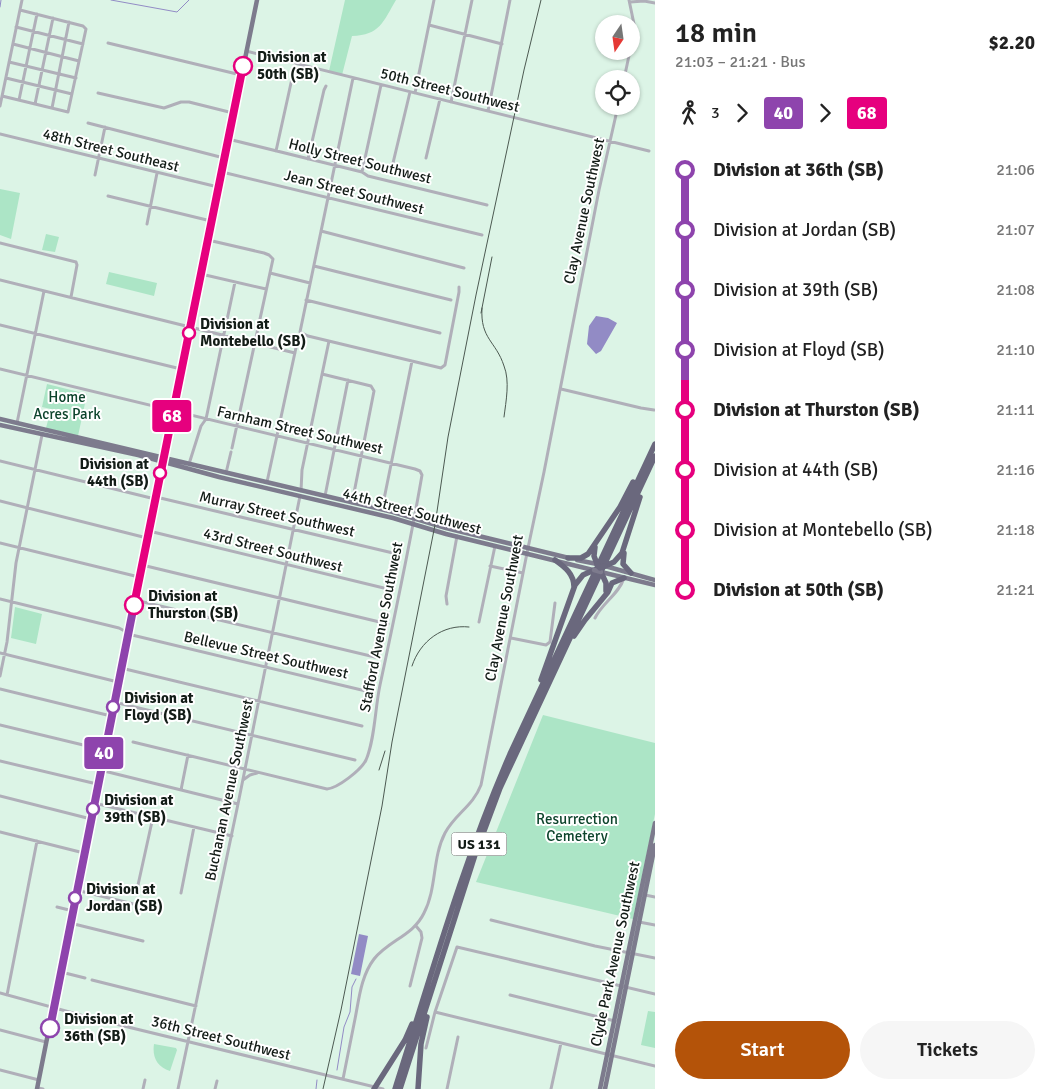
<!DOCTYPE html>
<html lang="en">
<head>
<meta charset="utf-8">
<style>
	:root { --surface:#fff; --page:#f6f6f6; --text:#222; --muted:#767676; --accent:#b45309 }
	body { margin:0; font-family:Signika,sans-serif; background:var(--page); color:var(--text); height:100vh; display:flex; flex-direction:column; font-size:19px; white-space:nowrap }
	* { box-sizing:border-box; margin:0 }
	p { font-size:16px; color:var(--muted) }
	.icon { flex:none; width:28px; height:28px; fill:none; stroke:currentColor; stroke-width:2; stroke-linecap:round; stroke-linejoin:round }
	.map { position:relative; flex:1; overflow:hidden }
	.details { display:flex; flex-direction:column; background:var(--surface); width:400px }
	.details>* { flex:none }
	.badge { padding:0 10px; border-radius:4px; font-size:18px; line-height:32px }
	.needle { width:32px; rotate:193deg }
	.fabs { position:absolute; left:595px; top:15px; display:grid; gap:10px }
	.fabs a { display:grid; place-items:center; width:45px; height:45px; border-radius:50%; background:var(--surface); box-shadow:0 1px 4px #0004; font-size:25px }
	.map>.badge { position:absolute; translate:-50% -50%; box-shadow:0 0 0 2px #fff }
	.legs { display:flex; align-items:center; gap:8px; height:55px; padding:0 20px; font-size:16px }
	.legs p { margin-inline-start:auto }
	.overview { display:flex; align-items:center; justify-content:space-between; height:85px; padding:0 20px }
	h1 { font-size:28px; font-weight:600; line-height:38px }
	.primary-button { display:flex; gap:10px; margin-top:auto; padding:10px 20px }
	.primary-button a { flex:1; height:58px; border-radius:30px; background:var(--accent); color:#fff; font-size:20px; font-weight:600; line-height:58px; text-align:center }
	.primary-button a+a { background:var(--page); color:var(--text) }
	ul { padding:0 20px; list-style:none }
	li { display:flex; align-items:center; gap:18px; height:60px; font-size:19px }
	li i { display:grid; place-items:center; width:8px; height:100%; margin:0 6px; background:currentColor }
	li i::after { content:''; width:12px; height:12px; margin:-6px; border:4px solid; border-radius:50%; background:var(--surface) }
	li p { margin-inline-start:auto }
	li:first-child i { background:linear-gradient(#0000 50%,currentColor 0) }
	li:last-child i { background:linear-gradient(currentColor 50%,#0000 0) }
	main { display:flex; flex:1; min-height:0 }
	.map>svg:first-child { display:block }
	.green { fill:#ace5c6 }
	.water { fill:#928bc5 }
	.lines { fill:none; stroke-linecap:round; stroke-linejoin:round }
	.stream { stroke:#928bc5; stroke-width:1 }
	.minor { stroke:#b0afb9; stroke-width:3 }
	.major { stroke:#7d7b8d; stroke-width:4.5 }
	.highway { stroke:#6a687d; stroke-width:5.5 }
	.rail { stroke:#4c5951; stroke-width:1 }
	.major-bridge { stroke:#7d7b8d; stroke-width:4.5 }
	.highway-bridge { stroke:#6a687d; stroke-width:5.5 }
	.line-1-casing { stroke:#fff; stroke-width:11 }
	.line-2-casing { stroke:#fff; stroke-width:11 }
	.line-1 { stroke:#8e44ad; stroke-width:8 }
	.line-2 { stroke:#e6007e; stroke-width:8 }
	.stop-2-dot { fill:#fff; stroke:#e6007e; stroke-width:2.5 }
	.stop-1-dot { fill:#fff; stroke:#8e44ad; stroke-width:2.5 }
	.labels { text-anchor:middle; stroke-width:4; stroke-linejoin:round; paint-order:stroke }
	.shield { fill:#fff; stroke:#5a605d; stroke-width:1 }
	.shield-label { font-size:14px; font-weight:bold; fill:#131c17 }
	.stop-label { font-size:15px; font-weight:bold; fill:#131c17; stroke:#fff; text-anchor:start }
	.street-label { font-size:15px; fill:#131c17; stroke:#fff }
	.park-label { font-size:15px; fill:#0d442c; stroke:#fff }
</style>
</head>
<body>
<main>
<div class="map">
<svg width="655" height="1089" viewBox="0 0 655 1089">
	<rect width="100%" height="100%" fill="#dcf4e6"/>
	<path class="green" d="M345,0H396C383,22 380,35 352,36L342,75L329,71Z
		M0,189L20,193L11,239L0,235Z
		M46,234L59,237L55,252L42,250Z
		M109,272L157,283L154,296L106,284Z
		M47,384L87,394L78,436L46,428L51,409L42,407Z
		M15,607L42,614L36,644L11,638Z
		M543,715L655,743V814L633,919L476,882Z
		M648,1011L655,1012V1048L641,1045Z
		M154,1044L176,1048L177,1050L170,1071C157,1067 152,1057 154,1044Z"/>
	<path class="water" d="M596,316L608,318L617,323L601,351L596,354L587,344L589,326Z
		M359,934L368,936L360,976L351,974Z"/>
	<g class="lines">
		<path class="stream" d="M111,0L177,12L189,0
			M0,7L1,0
			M337,1070L344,1027L350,1012L352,987L356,979
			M316,1089L317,1080"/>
		<path class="minor" d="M629,0L634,24L631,46
			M630,2L644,1L655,3
			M429,25L502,44
			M16,27L83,44
			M108,43L241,75
			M13,44L79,61
			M246,51L649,151
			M9,62L76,78
			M6,78L72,94
			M353,78L300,332L308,336L441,368L445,365L459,292V287
			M624,79L630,51
			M98,93L164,108L181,102H189L233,113
			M415,93L434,0
			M2,96L68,112L86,29L83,26L20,10
			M19,100L37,14
			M451,102L472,0
			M35,104L53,18
			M0,106L22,0
			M52,108L69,22
			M488,111L510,0
			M88,123L224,158
			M0,134L218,187
			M228,139L362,172L368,176L487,205
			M276,151L293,74
			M426,158L440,99
			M308,159L324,90L326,86
			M393,163L410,92
			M222,172L482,235
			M362,172L381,85
			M95,175L105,127
			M108,196L211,221
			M147,224L157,173
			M321,231L464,268
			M208,240L264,253L269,255L273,259L232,448
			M0,243L76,262L77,265L71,297
			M314,266L451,300
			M270,273L310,283
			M201,274L266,289
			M0,280L295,353
			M306,300L440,333
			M0,325L181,369
			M0,369L415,469L420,471L422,475C410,545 395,615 380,685C375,708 375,739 366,760C361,770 338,788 327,789L133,742
			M322,374L371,386L374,391L352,503
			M561,389L641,408L654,410
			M17,423L44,291
			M0,461L155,499
			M189,464L201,426L206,419L235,282
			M226,473L231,452
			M267,482L297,343
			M301,491L302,470L329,341
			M325,496L348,380
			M156,497L393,553
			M0,501L147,538
			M382,509L412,361
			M149,531L392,590
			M0,543L139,577
			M142,565L388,624
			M490,566L523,573
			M0,599L119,628L132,635L370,692
			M135,600L379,658
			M447,604L446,596L457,536
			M595,618C602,603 619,594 624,578
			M479,622L495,546
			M511,638L546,645L550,642L555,603
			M0,653L118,682
			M121,668L362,726
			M0,676L7,642L16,563L42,435
			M0,689L111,716
			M114,702L355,760
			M0,725L104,750
			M0,761L97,784
			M100,770L238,804
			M243,780L250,775L257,773
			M181,790L188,755
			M0,796L91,819
			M94,803L232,836
			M0,832L84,853
			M138,885L153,817
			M76,890L150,908
			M181,893L194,827
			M645,895L655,897
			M57,907L73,911
			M491,920L595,946L655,958
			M639,922L655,925
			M70,923L143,941
			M61,972L85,978
			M92,980L196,1006
			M410,986L422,938L421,932L416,926
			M0,993L95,1019L383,1089
			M7,995L37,841
			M510,995L615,1021
			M435,1012L655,1066
			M0,1030L46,1042
			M426,1048L435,1012L457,947L655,994
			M0,1070L39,1080
			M343,1079C347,1059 351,1039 355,1019C359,999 361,976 374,959C389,940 413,936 424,913C437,888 432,858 445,833C455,814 473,806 481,785L528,548L544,472L599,190L618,106
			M38,1088L43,1089
			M143,1089L145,1080
			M178,1089L238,804L300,496
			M215,1089L217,1081
			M447,1089L458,1037
			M551,1089L561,1043"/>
		<path class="major" d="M0,419L393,512L446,528L569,558
			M0,425L138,455L219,477L393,518L446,534L593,570
			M577,560L597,564
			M605,566L655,580
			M601,572L655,585
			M37,1089L111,716L257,0
			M600,1089L655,823
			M605,1089L655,845"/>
		<path class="highway" d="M595,547L594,556L597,564
			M624,553L623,564L631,573
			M568,558H581L588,554L620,507L633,482
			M555,560C565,567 574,574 574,587
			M605,566L614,562L622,553L640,497
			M601,572L606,583V591
			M574,636L585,620L608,592L612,583L624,578
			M541,680L575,585L583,575L594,570
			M374,1089L405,1040L412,1024
			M395,1089C431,976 463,862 510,754L655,444
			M400,1089L475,855L500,788L655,456
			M418,1089L421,1044L427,1017"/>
		<path class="rail" d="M482,308C480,339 496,341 504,366C510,381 506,401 504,417
			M481,313L492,257
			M412,666C420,641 443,624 469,627
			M379,770L385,751
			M323,1089L341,1010L382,806L392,742L435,525L448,437L476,295L524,70L541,0"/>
		<path class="major-bridge" d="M594,570L601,572"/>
		<path class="highway-bridge" d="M597,564L600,568L605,566"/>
	</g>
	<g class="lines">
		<g class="line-1-casing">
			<path id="line-1" d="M50,1028L134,605"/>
		</g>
		<g class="line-2-casing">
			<path id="line-2" d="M134,605L243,66"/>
		</g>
		<use href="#line-1" class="line-1"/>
		<use href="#line-2" class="line-2"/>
	</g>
	<g class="stop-2-dot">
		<circle cx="243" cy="66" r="9"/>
		<circle cx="189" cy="333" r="6"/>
		<circle cx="160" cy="473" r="6"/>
		<circle cx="134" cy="605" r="9"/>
	</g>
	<g class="stop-1-dot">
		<circle cx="113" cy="707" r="6"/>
		<circle cx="93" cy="809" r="6"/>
		<circle cx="75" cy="898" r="6"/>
		<circle cx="50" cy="1028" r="9"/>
	</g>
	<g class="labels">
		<rect class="shield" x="451.5" y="832.5" width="55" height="23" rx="4"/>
		<g class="shield-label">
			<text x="479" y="849">US 131</text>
		</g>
		<g class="stop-label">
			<text x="257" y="62">Division at<tspan x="257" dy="17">50th (SB)</tspan></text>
			<text x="200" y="329">Division at<tspan x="200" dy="17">Montebello (SB)</tspan></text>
			<text x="149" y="469" text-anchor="end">Division at<tspan x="149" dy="17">44th (SB)</tspan></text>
			<text x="148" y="601">Division at<tspan x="148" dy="17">Thurston (SB)</tspan></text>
			<text x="124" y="703">Division at<tspan x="124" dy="17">Floyd (SB)</tspan></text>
			<text x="104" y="805">Division at<tspan x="104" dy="17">39th (SB)</tspan></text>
			<text x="86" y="894">Division at<tspan x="86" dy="17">Jordan (SB)</tspan></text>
			<text x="64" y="1024">Division at<tspan x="64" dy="17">36th (SB)</tspan></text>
		</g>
		<g class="street-label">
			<text transform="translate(450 90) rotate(14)" y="5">50th Street Southwest</text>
			<text transform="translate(111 150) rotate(14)" y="5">48th Street Southeast</text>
			<text transform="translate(360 161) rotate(14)" y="5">Holly Street Southwest</text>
			<text transform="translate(354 192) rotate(14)" y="5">Jean Street Southwest</text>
			<text transform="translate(584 211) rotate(-78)" y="5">Clay Avenue Southwest</text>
			<text transform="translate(300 430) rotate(13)" y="5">Farnham Street Southwest</text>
			<text transform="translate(412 511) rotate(15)" y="5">44th Street Southwest</text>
			<text transform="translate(277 514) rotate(13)" y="5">Murray Street Southwest</text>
			<text transform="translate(273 550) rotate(14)" y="5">43rd Street Southwest</text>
			<text transform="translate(504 608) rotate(-79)" y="5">Clay Avenue Southwest</text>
			<text transform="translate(381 627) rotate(-79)" y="5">Stafford Avenue Southwest</text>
			<text transform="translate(266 655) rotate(13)" y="5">Bellevue Street Southwest</text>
			<text transform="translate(229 790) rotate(-78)" y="5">Buchanan Avenue Southwest</text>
			<text transform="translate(615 954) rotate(-78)" y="5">Clyde Park Avenue Southwest</text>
			<text transform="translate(221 1038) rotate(14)" y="5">36th Street Southwest</text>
		</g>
		<g class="park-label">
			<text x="67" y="402">Home<tspan x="67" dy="17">Acres Park</tspan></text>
			<text x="577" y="824">Resurrection<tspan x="577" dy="17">Cemetery</tspan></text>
		</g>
	</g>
</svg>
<div class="fabs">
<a><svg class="needle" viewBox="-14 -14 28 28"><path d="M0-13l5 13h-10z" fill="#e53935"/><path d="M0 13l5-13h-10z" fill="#767676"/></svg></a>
<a><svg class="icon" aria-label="locate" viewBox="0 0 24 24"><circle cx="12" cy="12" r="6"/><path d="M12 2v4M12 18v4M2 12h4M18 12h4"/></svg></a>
</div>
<b class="badge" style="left:104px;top:753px;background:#8e44ad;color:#fff">40</b>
<b class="badge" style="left:172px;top:416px;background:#e6007e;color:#fff">68</b>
</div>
<section class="details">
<div class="overview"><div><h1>18 min</h1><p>21:03 – 21:21 · Bus</p></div><b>$2.20</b></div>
<div class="legs"><svg class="icon" aria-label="walk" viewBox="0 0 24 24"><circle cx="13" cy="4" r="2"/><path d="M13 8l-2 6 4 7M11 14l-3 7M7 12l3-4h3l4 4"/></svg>3<svg class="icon" aria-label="forward" viewBox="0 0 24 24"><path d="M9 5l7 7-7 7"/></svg><b class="badge" style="background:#8e44ad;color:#fff">40</b><svg class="icon" aria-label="forward" viewBox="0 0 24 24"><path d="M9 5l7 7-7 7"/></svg><b class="badge" style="background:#e6007e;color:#fff">68</b></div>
<ul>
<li><i style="color:#8e44ad"></i><b>Division at 36th (SB)</b><p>21:06</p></li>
<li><i style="color:#8e44ad"></i><span>Division at Jordan (SB)</span><p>21:07</p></li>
<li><i style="color:#8e44ad"></i><span>Division at 39th (SB)</span><p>21:08</p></li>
<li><i style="color:#8e44ad"></i><span>Division at Floyd (SB)</span><p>21:10</p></li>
<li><i style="color:#e6007e"></i><b>Division at Thurston (SB)</b><p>21:11</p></li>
<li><i style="color:#e6007e"></i><span>Division at 44th (SB)</span><p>21:16</p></li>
<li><i style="color:#e6007e"></i><span>Division at Montebello (SB)</span><p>21:18</p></li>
<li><i style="color:#e6007e"></i><b>Division at 50th (SB)</b><p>21:21</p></li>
</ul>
<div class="primary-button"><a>Start</a><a>Tickets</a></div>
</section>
</main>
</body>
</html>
